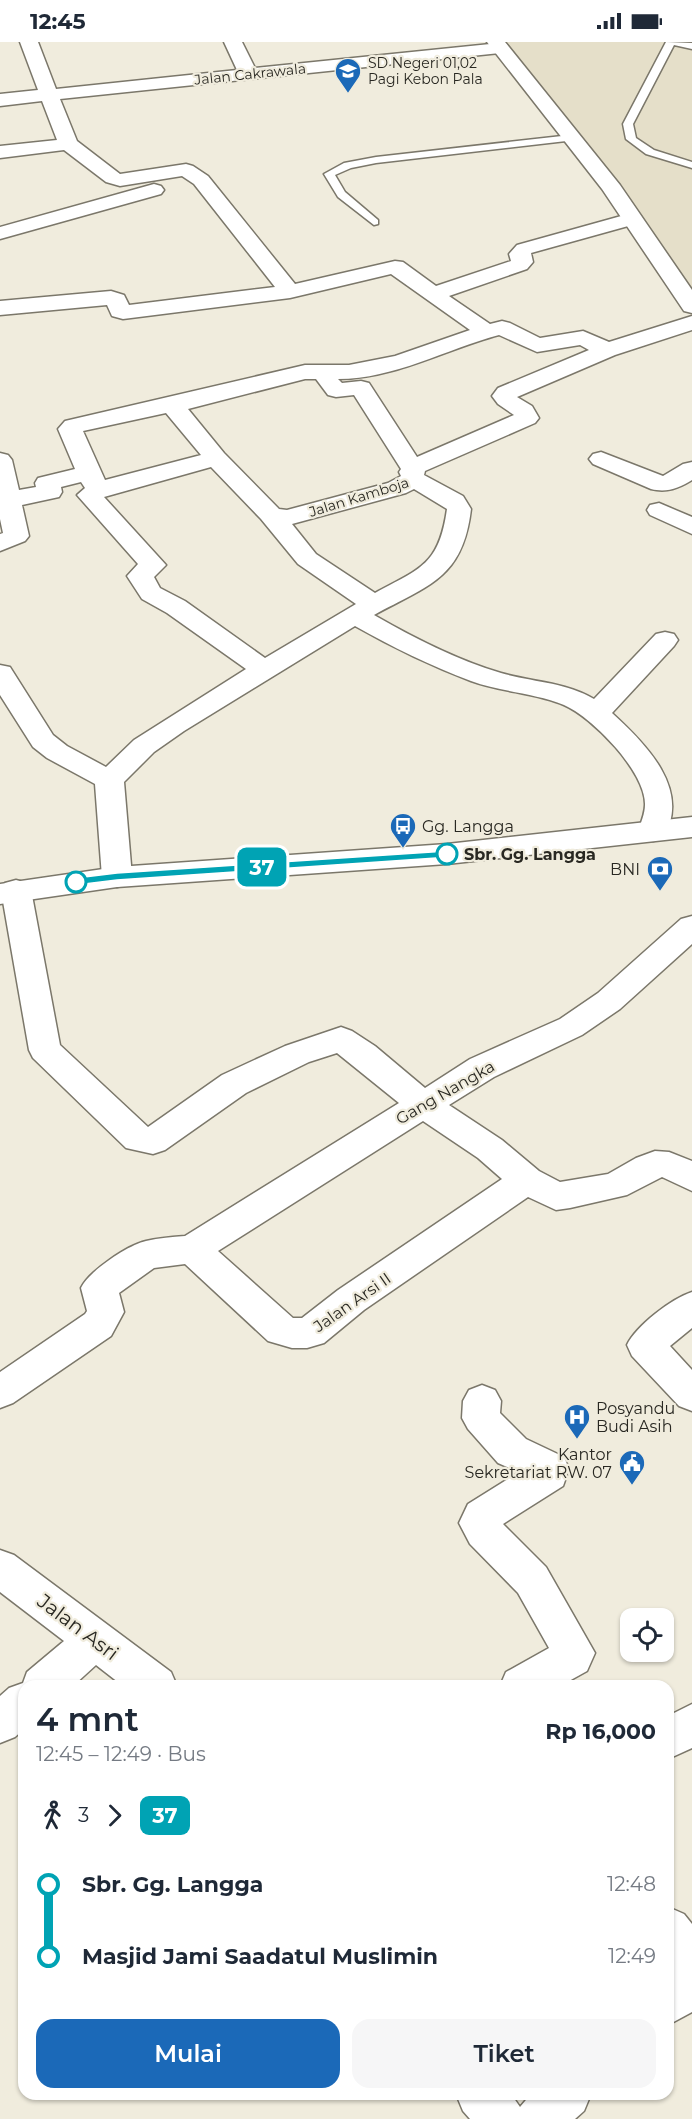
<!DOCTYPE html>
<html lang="id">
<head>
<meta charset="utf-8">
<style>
	:root { --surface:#fff; --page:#f6f6f7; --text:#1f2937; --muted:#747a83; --accent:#1b69b8 }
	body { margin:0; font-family:Montserrat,sans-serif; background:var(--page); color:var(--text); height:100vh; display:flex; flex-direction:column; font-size:22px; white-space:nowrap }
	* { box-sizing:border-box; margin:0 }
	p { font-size:20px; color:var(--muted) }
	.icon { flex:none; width:33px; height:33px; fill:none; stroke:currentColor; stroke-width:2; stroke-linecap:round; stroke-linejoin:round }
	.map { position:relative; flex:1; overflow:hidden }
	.panel { position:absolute; left:18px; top:1638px; width:656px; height:420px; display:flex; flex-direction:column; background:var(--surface); border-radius:18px; box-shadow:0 2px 4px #0004 }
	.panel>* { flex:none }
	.badge { padding:0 12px; border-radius:9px; font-size:21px; line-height:39px }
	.fabs { position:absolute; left:620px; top:1566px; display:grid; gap:12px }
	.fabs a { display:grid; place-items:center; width:54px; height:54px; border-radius:12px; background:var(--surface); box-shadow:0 2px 4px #0004; font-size:30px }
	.map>.badge { position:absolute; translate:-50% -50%; box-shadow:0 0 0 3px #fff }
	.legs { display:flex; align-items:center; gap:9px; height:66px; padding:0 18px; font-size:20px }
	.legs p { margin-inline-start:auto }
	.summary { display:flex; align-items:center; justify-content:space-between; height:102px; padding:0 18px }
	h1 { font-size:33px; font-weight:600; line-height:45px }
	.cta { display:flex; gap:12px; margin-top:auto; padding:12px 18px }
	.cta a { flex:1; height:69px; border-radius:18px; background:var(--accent); color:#fff; font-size:24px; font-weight:600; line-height:69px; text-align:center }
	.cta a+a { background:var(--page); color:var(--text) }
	ul { padding:0 18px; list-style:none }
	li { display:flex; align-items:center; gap:21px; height:72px; font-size:22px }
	li i { display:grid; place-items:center; width:9px; height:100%; margin:0 8px; background:currentColor }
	li i::after { content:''; width:15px; height:15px; margin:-8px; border:4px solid; border-radius:50%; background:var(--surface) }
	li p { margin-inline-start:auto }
	li:first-child i { background:linear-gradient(#0000 50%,currentColor 0) }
	li:last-child i { background:linear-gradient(currentColor 50%,#0000 0) }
	.status { display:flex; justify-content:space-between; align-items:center; height:42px; padding:0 30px; background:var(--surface); direction:ltr }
	.status svg { height:16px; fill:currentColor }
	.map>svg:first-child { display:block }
	.built { fill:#e5dfc9 }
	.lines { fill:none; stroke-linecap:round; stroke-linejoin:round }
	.service-casing { stroke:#7b776a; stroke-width:3 }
	.minor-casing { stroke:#7b776a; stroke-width:3 }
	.tertiary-casing { stroke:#7b776a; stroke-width:3 }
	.service { fill:#fff; fill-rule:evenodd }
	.minor { fill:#fff; fill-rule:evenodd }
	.tertiary { fill:#fff; fill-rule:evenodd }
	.line-1 { fill:#00a3b4; stroke:#fff; stroke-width:1.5 }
	.stop-1-dot { fill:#fff; stroke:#00a3b4; stroke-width:3 }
	.labels { text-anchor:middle; stroke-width:4.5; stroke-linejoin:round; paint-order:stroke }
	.far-poi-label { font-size:14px; fill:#292822; stroke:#f0ecdd; text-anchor:start }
	.far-street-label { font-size:14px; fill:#292822; stroke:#f0ecdd }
	.poi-label { font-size:16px; fill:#292822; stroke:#f0ecdd; text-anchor:start }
	.stop-label { font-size:16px; font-weight:bold; fill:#292822; stroke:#f0ecdd; text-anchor:start }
	.street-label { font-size:16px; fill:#292822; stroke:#f0ecdd }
	.near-street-label { font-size:20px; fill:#292822; stroke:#f0ecdd }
</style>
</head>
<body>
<div class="status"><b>12:45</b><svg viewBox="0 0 49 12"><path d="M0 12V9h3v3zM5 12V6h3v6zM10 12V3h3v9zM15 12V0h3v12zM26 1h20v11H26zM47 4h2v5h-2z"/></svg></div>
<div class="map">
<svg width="692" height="2077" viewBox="0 0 692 2077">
	<rect width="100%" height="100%" fill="#f0ecdd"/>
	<path class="built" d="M506,0H692V253L612,142Z"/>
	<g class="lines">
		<g class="service-casing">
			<path id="service" d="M666,0L692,1V7L674,3L633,82L636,96L654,108L692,120V126L646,112L626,97L623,82Z
				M571,93L576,96L575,98L376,121L351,126L335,133L345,150L378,178V182L374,183L338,155L324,132L344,121L376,115Z"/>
		</g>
		<g class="minor-casing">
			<path id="minor" d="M20,0H38L56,47L237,28L224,0H242L255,26L500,1L506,2L509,6L506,10L500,11L60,57L77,99L120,132L186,122L193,124L208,134L295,242L395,219L403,220L436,244L511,219L509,212L517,203L632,171L639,173L642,177L639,181L531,211L533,220L527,227L449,254L490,282L502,279L510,281L540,296L583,289L609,300L692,274V288L615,313L517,355L532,364L539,376L535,381L425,429L424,433L463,454L471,467C463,536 429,543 374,573C414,596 457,618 501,631C532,640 566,640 594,657L656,592L665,590L674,592L678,598L674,604L612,671C646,702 692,748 663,796L653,799L643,796L638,789C641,781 645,771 645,763C646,730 592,675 564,663C535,651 501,650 471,639C431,624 392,605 355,584L184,689L154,710L124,740L132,835L128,842L117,845L106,842L102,835L95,742L47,716L33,705L0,653V623L10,625L53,693L67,704L106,725L134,698L246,627L167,571L142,557L127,534L138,522L77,453L85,446L81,440L61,445L62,450L59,455L22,463L29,494L25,499L0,509V492L3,491L0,477V411L8,413L12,418L19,448L36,445L35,441L38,436L75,427L58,387L65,379L305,323H349L395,314L470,288L391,232L290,256L123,277L112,274L107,263L0,273V259L111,249L124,253L129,263L275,245L194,142L182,134L120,144L106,140L64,108L0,116V104L57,98L42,59L0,64V52L38,48ZM499,293L537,310L580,303L589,308L498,346L492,354L498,362L514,373L417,415L369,341L361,339L342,341L338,337C395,337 446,307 499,293ZM305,337H316L328,353L336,355L354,353L401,427L399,430L401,434L388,441L287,468L279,467L224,411L188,367ZM166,371L201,413L105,438L83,389ZM211,425L261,477L298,522L356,562L265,616L185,559L160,546L154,535L166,523L104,455ZM414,447L447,467C439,523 421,526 375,551L316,512L292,482L406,451Z
				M154,142L161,144L164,148L161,152L0,197V185Z
				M601,410L663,434L683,422L692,420V438C679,446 667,451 651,447L593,422L589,417L593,412Z
				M659,461L692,475V492L650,473L647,468L650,463Z
				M16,838L27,841L31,848L60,1003L148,1085L222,1033L285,1004L341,985L352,989L375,1004L425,1046L470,1017L560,977L598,951L681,877L692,874V902L620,967L582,993L494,1035L449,1063L502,1098L539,1129L560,1140L608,1132L636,1116L655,1109L669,1110L692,1119V1149L662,1135L627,1153L570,1166L556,1168L528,1155L364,1268L324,1301L307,1306H292L268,1299L185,1222L154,1226L119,1251L124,1270L111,1294L13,1361L0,1366V1330L85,1272L87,1269L81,1246C89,1229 128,1203 146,1199C159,1196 172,1195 185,1194L399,1061L337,1011L309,1020L246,1051L165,1108L153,1112L126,1106L33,1016L29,1008L1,848L5,841ZM423,1079L478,1116L502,1137L338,1248L302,1276H293L218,1209Z
				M692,1250V1286L670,1304L692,1328V1369L679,1364L632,1314L627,1303C636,1284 671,1257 692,1250Z
				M482,1343L495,1348L501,1359L500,1371L526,1397L564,1415L569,1427L563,1444L503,1482L546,1525L595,1611L587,1629L560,1644H500L506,1630L549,1606L518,1551L470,1502L459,1481L468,1462L519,1430L498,1421L468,1387L462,1376L463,1359L469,1348Z
				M0,1508L14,1513L171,1630L177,1644H123L96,1623L73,1644H24V1687L15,1695L0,1701V1654L9,1646L23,1641L27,1630L64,1599L0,1550Z
				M692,1662V1706L668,1717V1674Z
				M668,1865L684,1872L692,1882V1970L668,1983V1931L672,1928L668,1923Z
				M456,2052H511L520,2065L531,2052H591L584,2069L575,2077H470L463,2069Z"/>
		</g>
		<g class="tertiary-casing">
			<path id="tertiary" d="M487,0H505L620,143L692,248V271L684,269L602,147Z
				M692,775V795L447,822L117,845L0,862V842L117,825L447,802Z"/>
		</g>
		<use href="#service" class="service"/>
		<use href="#minor" class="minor"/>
		<use href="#tertiary" class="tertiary"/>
	</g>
	<path class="line-1" d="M447,809L451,810V815L117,838L76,843L71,840L76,836L117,831Z"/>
	<defs>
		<g id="school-pin" transform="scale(1.35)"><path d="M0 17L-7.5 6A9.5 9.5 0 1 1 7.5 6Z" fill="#1b69b8" stroke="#f0ecdd"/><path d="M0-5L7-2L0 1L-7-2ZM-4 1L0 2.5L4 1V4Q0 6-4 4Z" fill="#fff"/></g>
		<g id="bus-pin" transform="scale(1.35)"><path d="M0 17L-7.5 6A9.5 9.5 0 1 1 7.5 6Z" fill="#1b69b8" stroke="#f0ecdd"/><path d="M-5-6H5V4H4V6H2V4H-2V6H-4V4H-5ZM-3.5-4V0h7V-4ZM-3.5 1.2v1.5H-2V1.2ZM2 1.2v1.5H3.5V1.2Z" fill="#fff"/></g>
		<g id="bank-pin" transform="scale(1.35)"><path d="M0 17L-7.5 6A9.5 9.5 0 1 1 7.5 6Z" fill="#1b69b8" stroke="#f0ecdd"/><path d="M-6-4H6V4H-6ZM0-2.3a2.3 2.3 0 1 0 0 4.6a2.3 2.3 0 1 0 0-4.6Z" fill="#fff"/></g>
		<g id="hospital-pin" transform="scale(1.35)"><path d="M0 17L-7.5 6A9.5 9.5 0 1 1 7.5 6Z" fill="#1b69b8" stroke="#f0ecdd"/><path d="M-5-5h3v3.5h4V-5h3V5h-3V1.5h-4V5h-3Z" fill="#fff"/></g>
		<g id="civic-pin" transform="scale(1.35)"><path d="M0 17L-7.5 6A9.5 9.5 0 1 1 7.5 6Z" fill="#1b69b8" stroke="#f0ecdd"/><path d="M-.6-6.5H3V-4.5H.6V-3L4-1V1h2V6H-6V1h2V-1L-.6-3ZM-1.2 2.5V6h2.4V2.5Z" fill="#fff"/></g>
	</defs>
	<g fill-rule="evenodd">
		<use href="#school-pin" x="348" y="29"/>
		<use href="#bus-pin" x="403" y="784"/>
		<use href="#bank-pin" x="660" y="827"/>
		<use href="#hospital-pin" x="577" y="1375"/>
		<use href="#civic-pin" x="632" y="1421"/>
	</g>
	<g class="stop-1-dot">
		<circle cx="447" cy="812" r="10"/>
		<circle cx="76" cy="840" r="10"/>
	</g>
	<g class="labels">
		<g class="far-poi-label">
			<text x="368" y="26">SD Negeri 01,02<tspan x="368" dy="16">Pagi Kebon Pala</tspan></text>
		</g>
		<g class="far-street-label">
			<text transform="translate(250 32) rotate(-6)" y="5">Jalan Cakrawala</text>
			<text transform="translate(359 455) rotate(-17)" y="5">Jalan Kamboja</text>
		</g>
		<g class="poi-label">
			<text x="422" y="790">Gg. Langga</text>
			<text x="640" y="833" text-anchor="end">BNI</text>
			<text x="596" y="1372">Posyandu<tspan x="596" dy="18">Budi Asih</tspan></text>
			<text x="612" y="1418" text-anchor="end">Kantor<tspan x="612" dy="18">Sekretariat RW. 07</tspan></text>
		</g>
		<g class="stop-label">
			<text x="464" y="818">Sbr. Gg. Langga</text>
		</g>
		<g class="street-label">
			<text transform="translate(445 1050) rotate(-30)" y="6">Gang Nangka</text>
			<text transform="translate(352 1260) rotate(-35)" y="6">Jalan Arsi II</text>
		</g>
		<g class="near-street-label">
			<text transform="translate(78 1585) rotate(37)" y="7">Jalan Asri</text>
		</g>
	</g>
</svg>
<div class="fabs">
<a><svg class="icon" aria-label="locate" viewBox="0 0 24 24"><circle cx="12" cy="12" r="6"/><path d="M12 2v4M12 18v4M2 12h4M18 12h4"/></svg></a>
</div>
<b class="badge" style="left:262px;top:825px;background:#00a3b4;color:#fff">37</b>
<section class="panel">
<div class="summary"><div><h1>4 mnt</h1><p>12:45 – 12:49 · Bus</p></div><b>Rp 16,000</b></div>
<div class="legs"><svg class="icon" aria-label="walk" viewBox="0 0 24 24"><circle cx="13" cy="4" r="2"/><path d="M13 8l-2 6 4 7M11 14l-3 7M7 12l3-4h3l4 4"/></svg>3<svg class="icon" aria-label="forward" viewBox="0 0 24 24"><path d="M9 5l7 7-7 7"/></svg><b class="badge" style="background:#00a3b4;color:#fff">37</b></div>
<ul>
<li><i style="color:#00a3b4"></i><b>Sbr. Gg. Langga</b><p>12:48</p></li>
<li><i style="color:#00a3b4"></i><b>Masjid Jami Saadatul Muslimin</b><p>12:49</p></li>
</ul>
<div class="cta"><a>Mulai</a><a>Tiket</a></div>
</section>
</div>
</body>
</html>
